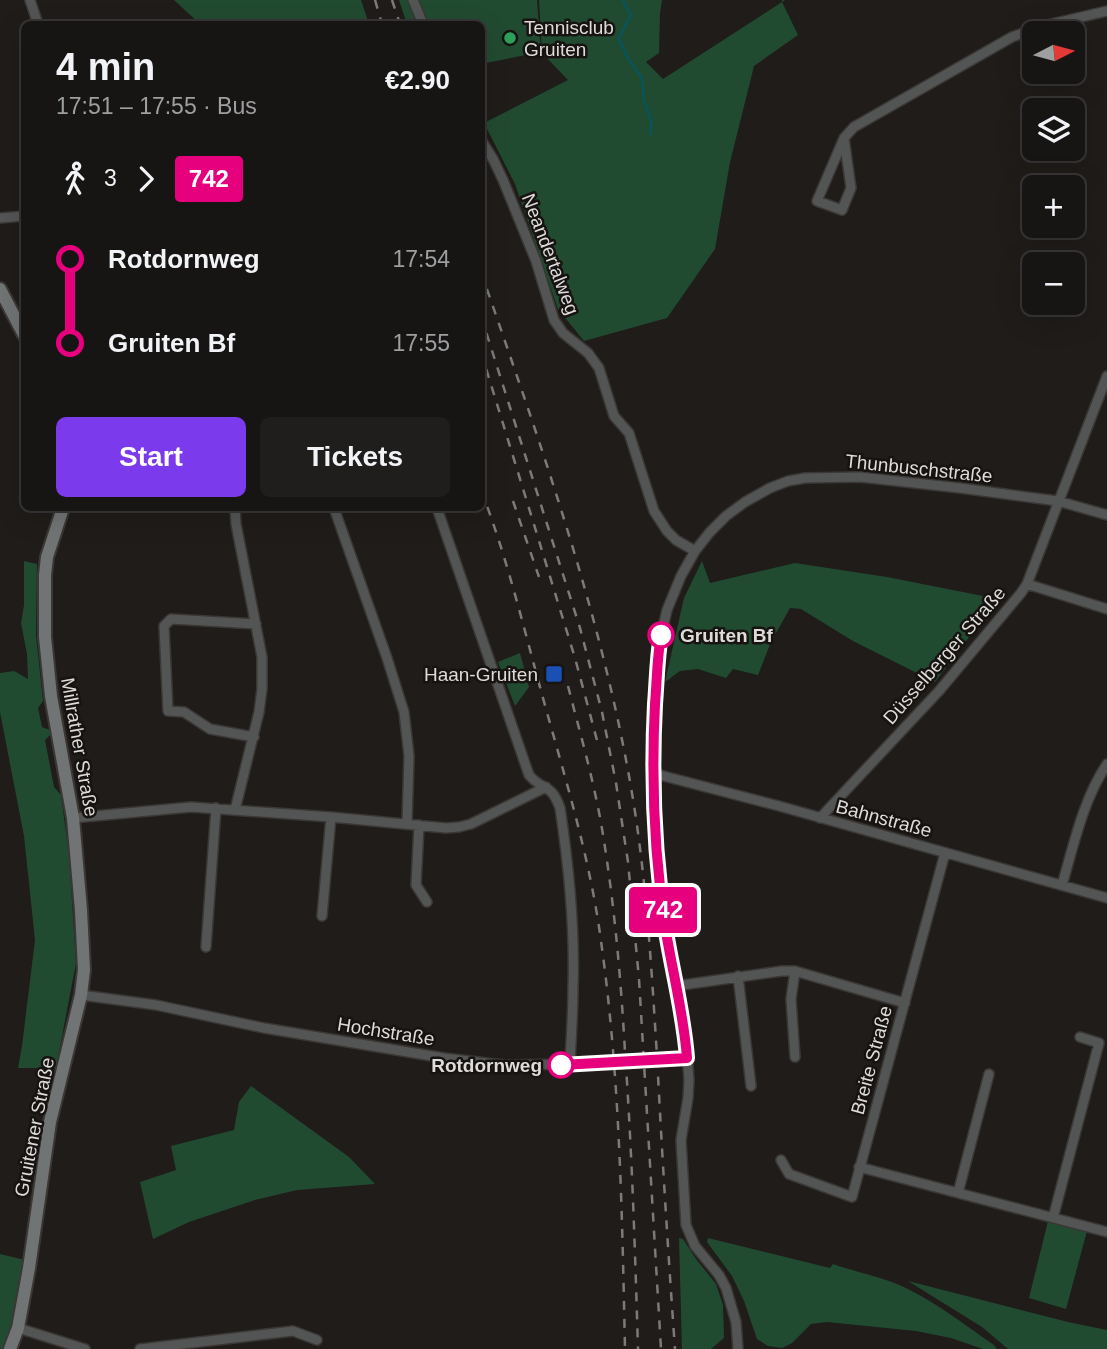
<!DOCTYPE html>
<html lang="en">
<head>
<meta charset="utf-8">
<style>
	:root { --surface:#171514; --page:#201e1d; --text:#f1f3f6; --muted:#9e9fa0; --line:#363434; --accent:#7c3aed }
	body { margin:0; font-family:Arial,sans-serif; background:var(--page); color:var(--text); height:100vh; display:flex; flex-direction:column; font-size:26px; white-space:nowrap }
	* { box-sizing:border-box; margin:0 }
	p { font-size:23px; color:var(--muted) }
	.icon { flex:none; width:38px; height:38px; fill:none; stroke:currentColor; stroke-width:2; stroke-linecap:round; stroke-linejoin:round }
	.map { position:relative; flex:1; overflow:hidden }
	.drawer { position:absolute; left:21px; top:21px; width:464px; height:490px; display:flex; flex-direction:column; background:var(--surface); border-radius:10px; box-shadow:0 7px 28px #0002,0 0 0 2px var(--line) }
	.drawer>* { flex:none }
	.badge { padding:0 14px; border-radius:5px; font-size:24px; line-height:46px }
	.needle { width:46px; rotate:84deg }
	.tools { position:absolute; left:1022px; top:21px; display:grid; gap:14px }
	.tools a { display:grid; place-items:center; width:63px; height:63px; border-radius:10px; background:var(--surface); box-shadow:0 7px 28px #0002,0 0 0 2px var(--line); font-size:35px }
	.map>.badge { position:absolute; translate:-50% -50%; box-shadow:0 0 0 4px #fff }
	.legs { display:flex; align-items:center; gap:10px; height:77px; padding:0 35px; font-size:23px }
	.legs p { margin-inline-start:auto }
	.head { display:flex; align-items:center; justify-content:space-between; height:119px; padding:0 35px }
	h1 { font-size:38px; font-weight:800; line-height:52px }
	.cta { display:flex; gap:14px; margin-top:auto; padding:14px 35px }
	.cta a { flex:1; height:80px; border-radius:10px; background:var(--accent); color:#fff; font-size:28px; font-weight:800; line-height:80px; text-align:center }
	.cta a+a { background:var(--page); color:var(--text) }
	ul { padding:0 35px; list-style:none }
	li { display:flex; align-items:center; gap:24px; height:84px; font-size:26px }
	li i { display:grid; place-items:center; width:10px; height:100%; margin:0 9px; background:currentColor }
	li i::after { content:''; width:18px; height:18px; margin:-9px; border:5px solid; border-radius:50%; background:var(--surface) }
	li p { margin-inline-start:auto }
	li:first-child i { background:linear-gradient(#0000 50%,currentColor 0) }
	li:last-child i { background:linear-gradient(currentColor 50%,#0000 0) }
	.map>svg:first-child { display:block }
	.green { fill:#214b31 }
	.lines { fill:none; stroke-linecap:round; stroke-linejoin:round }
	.stream { stroke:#08545d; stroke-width:2.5 }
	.minor-casing { stroke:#3a3735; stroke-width:12 }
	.secondary-casing { stroke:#3a3735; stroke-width:16 }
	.minor { stroke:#535555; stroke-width:9 }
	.secondary { stroke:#717475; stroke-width:12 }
	.rail { stroke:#7d7b79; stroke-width:2.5; stroke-dasharray:9 9; stroke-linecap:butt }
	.minor-bridge-casing { stroke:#3a3735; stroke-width:12; stroke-linecap:butt }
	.minor-bridge { stroke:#535555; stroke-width:9 }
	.line-1-casing { stroke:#fff; stroke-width:16 }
	.line-1 { stroke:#e6007e; stroke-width:10 }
	.leisure-dot { fill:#2e9e5b; stroke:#161311; stroke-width:2.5 }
	.stop-1-dot { fill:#fff; stroke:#e6007e; stroke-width:3.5 }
	.transit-dot { fill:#1a4fb4; stroke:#161311; stroke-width:2.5 }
	.labels { text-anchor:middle; stroke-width:5; stroke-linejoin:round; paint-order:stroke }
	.poi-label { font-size:19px; fill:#dddcda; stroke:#161311; text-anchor:start }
	.street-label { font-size:19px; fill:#dddcda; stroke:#161311 }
	.stop-label { font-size:19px; font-weight:bold; fill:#dddcda; stroke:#161311; text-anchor:start }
</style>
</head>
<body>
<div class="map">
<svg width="1107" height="1349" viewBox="0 0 1107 1349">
	<rect width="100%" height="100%" fill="#1f1c1a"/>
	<path class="green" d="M174,0H361L369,24H200Z
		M399,0H537L541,52L481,64V24H407Z
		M539,0H662L660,13L659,53L646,62L663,79L782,2V0H785L782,2L798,35L754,66L730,162L715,249L667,318L584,341L558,309L515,184L484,123L568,80L542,53Z
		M24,561L37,564L36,635L43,701L38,708L42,727L50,730V735L45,740L54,787L61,795L69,855L76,963L56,1068H18L22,1046L35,940L24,836L0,712V673L14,671L28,679L27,654L21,623L24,605Z
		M702,561L710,583L795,563L887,577L998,599L935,682L853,641L801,609L790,608L771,642L758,675L733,669L726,678L698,669L680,671L665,682L684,598Z
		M520,653L529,687L515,706L498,662Z
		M251,1086L349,1157L375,1184L297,1190L255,1200L189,1222L153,1239L140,1182L176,1170L171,1146L234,1130L239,1102Z
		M1048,1221L1087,1231L1066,1309L1029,1298Z
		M679,1238L683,1239L696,1259L716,1284L723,1305L724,1338L711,1349H682Z
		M708,1238L830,1268L833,1264C850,1270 868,1274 886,1280C923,1292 962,1323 994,1345L997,1349H983L951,1338L916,1331L827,1322L811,1324L792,1343L782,1348L768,1346L757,1339L744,1301L732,1276L707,1242Z
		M0,1254L25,1260L12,1326L3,1349H0Z
		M908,1281L1068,1322L1107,1330V1349H1008L982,1327Z"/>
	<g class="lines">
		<path class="stream" d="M623,0L631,15L619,39L629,60L642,78L644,100L651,121V134"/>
		<g class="minor-casing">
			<path id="minor" d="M30,0L38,24
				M413,0L423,24
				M844,138L851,188L842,210L817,201L844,138L854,127L1012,37L1043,26L1107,11
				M481,140L493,159L503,180L536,261L554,320L563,333L588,353L599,368L614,416L629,433L654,511L667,531L676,540L695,551
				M0,218L24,216
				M235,508L236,524L262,657V689L259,712L235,810
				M334,508L387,658L404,712L409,756L407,824
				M437,508L529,775C542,791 551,782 560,808C569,867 575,928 573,988C573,1013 571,1039 570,1064
				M1027,584L1107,609
				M254,737L210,729L184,712L168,711L164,626L171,619L256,624
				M652,773L779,806L1107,898
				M73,818L191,807L331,817L446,828L459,827L471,824L546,787
				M820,818L939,691L1021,593L1027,584L1107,376
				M419,825L416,885L427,902
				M1062,885C1074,844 1083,800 1107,764
				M322,916L331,817
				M206,947L216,808
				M795,971L791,999L795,1057
				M738,976L751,1086
				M675,986L782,971H795L905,1003
				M81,995L156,1005L264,1028L444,1058L503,1065L574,1064
				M781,1160L789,1174L852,1197L945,853
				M859,1167L1107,1232
				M958,1193L989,1074
				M1053,1218L1099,1043L1080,1037
				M18,1328L85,1349
				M140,1349L293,1331L317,1340
				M738,1349L736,1322L726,1288L719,1275L695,1246L686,1225L681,1140L688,1098L689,1080L686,1040L666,931L656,850L652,773L657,654L667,610L681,576L695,551L710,532L726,516L745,502L770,488L788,481L805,478L860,477L960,488L1058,501L1107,515"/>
		</g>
		<g class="secondary-casing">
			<path id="secondary" d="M0,289L24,335
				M10,1349L18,1328L29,1268L50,1122L81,995L84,970L81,910L73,818L51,696L45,637V575L47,557L63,508"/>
		</g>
		<use href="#minor" class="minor"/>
		<use href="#secondary" class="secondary"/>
		<path class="rail" d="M375,0L382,24
			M392,0L400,24
			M481,272C538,437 598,604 629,776C646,869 651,962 657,1056C662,1154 668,1251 675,1349
			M481,316L580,628L602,712L616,783L628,862L639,979L661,1349
			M481,352L575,658L598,744
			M481,490C507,557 524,629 543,698C565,778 590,858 601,941C620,1076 622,1213 625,1349
			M513,501L539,577
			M568,686C581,737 596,788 604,841C615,911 621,981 625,1052C632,1151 635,1250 638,1349"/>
		<g class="minor-bridge-casing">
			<path id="minor-bridge" d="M583,1064L673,1059"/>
		</g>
		<use href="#minor-bridge" class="minor-bridge"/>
	</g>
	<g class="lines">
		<g class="line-1-casing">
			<path id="line-1" d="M561,1065L687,1058C684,1016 673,974 666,932C654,855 651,781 655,704C657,680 657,658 661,635"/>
		</g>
		<use href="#line-1" class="line-1"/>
	</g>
	<circle class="leisure-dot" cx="510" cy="38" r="7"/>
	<g class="stop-1-dot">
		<circle cx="661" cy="635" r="12"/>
		<circle cx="561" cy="1065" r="12"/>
	</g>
	<rect class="transit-dot" x="545" y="665" width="18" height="18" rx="3.5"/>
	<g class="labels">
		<g class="poi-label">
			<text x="524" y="34">Tennisclub<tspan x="524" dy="22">Gruiten</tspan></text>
			<text x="538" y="681" text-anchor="end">Haan-Gruiten</text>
		</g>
		<g class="street-label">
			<text transform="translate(551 254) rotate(69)" y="7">Neandertalweg</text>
			<text transform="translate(919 468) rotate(6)" y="7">Thunbuschstraße</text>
			<text transform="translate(944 655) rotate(-49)" y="7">Düsselberger Straße</text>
			<text transform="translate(80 747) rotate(80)" y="7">Millrather Straße</text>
			<text transform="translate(884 818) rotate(15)" y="7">Bahnstraße</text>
			<text transform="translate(386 1031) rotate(9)" y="7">Hochstraße</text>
			<text transform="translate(871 1060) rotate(-75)" y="7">Breite Straße</text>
			<text transform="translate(34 1127) rotate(-79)" y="7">Gruitener Straße</text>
		</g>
		<g class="stop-label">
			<text x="680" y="642">Gruiten Bf</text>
			<text x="542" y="1072" text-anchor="end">Rotdornweg</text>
		</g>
	</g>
</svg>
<div class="tools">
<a><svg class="needle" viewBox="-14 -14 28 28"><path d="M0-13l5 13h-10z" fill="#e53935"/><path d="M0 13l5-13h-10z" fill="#9e9fa0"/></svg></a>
<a><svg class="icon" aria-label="layers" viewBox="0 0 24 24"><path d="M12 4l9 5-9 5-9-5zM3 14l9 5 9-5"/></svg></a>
<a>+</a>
<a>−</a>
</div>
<b class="badge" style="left:663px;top:910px;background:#e6007e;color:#fff">742</b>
<section class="drawer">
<div class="head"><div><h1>4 min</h1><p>17:51 – 17:55 · Bus</p></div><b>€2.90</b></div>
<div class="legs"><svg class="icon" aria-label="walk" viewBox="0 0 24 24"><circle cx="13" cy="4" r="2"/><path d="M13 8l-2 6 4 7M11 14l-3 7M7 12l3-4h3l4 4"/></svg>3<svg class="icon" aria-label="forward" viewBox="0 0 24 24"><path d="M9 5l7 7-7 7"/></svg><b class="badge" style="background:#e6007e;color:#fff">742</b></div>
<ul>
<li><i style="color:#e6007e"></i><b>Rotdornweg</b><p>17:54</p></li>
<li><i style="color:#e6007e"></i><b>Gruiten Bf</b><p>17:55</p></li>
</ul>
<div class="cta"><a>Start</a><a>Tickets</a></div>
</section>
</div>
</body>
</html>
